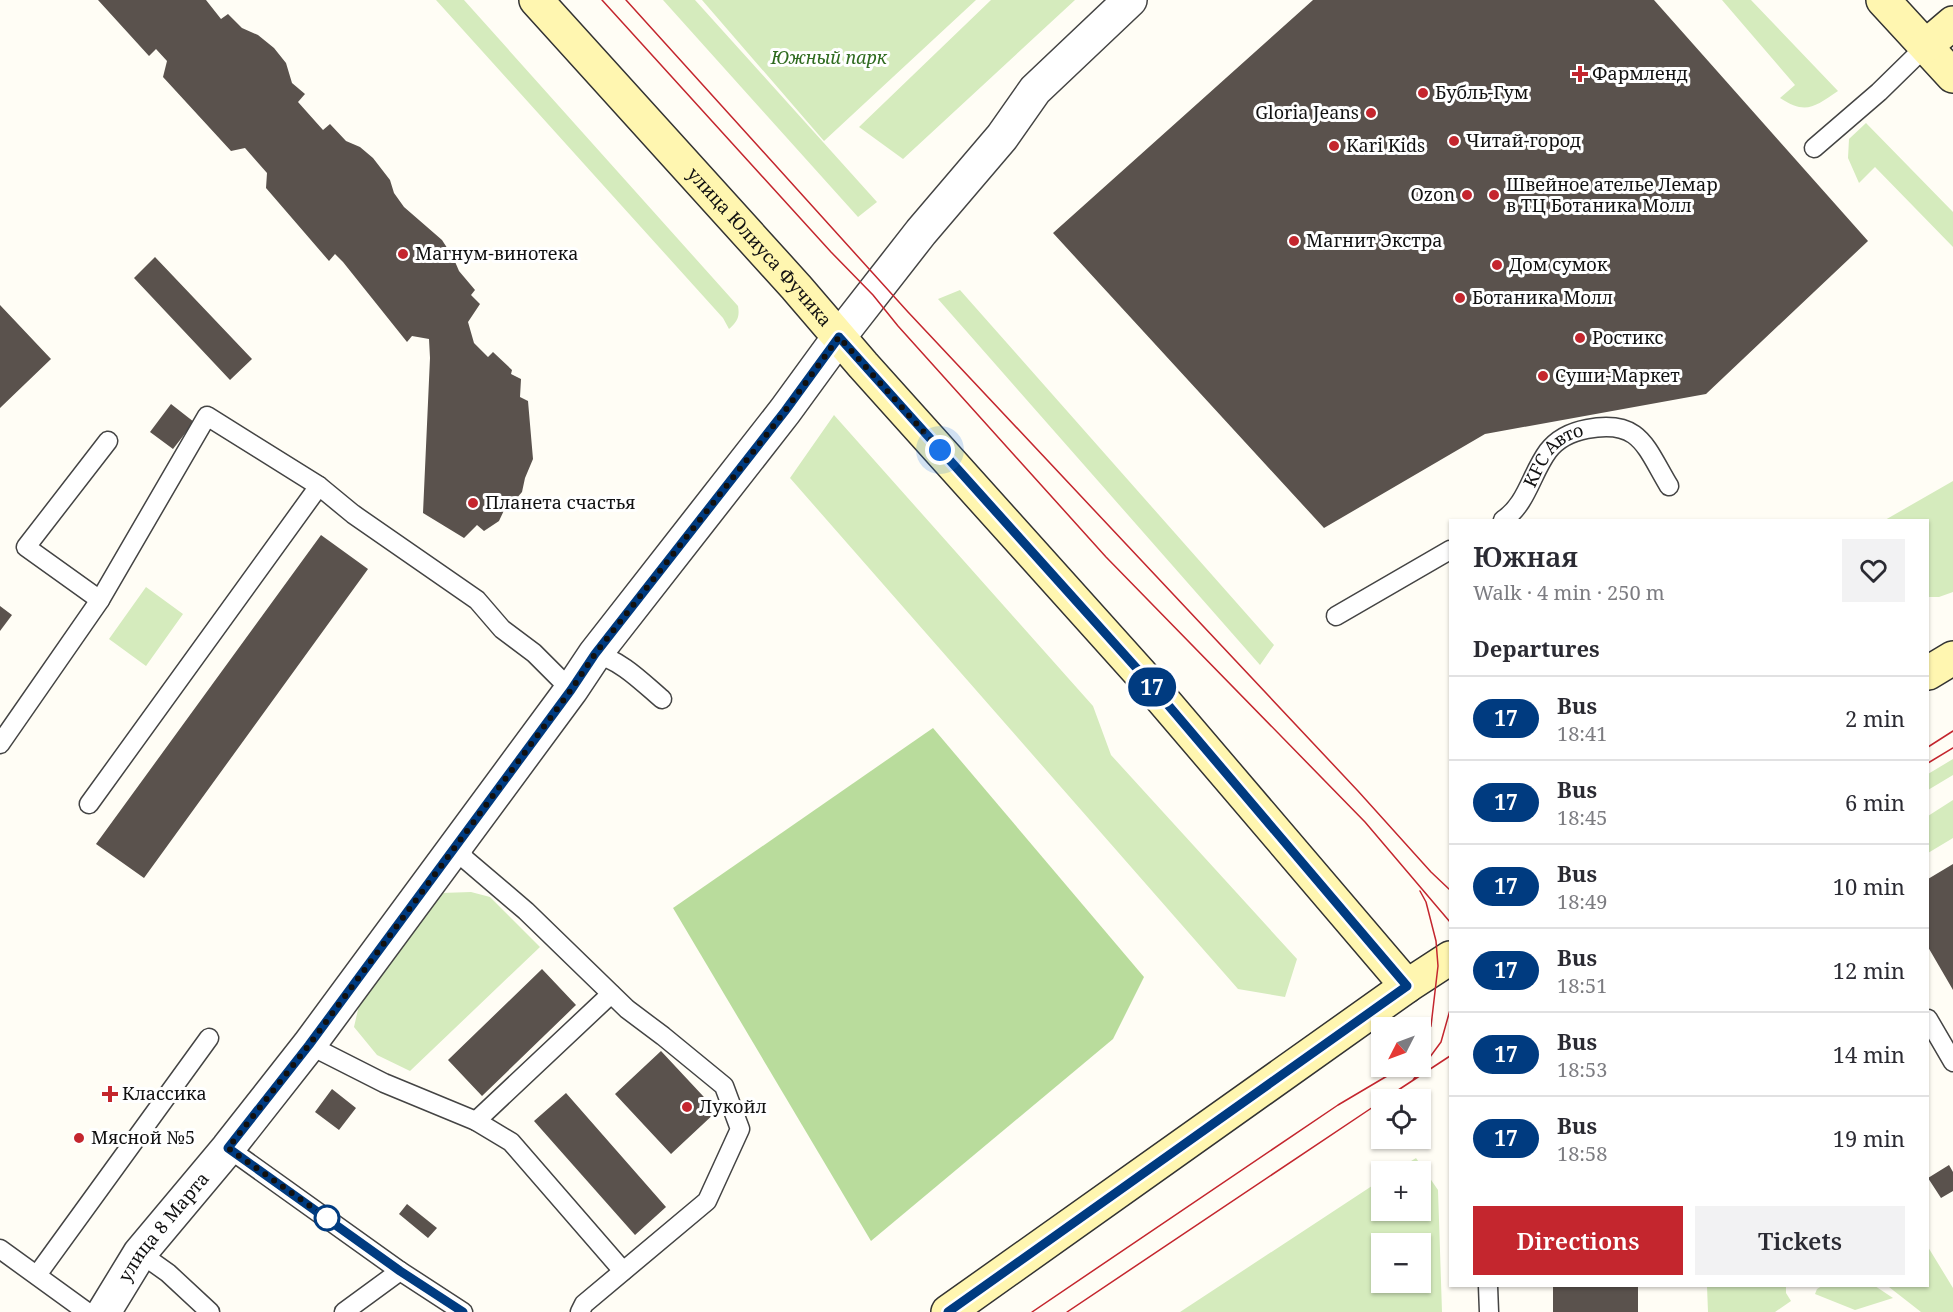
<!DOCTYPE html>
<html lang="en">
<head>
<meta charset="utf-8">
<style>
	:root { --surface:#fff; --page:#f2f2f3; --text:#2b2b33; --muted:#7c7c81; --line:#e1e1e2; --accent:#c4262e }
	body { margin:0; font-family:"Noto Serif",serif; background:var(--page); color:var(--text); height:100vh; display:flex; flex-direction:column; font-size:22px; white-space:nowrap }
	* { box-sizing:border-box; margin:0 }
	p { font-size:20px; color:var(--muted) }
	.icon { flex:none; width:33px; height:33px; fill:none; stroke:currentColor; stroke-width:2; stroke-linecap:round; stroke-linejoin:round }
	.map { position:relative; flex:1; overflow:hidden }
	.panel { position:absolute; left:1449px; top:519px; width:480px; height:768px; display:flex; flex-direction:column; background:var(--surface); border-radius:0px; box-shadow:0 2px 4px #0004 }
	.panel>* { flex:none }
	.badge { padding:0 12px; border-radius:20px; font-size:21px; line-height:39px }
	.needle { width:39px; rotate:228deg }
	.fabs { position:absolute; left:1371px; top:1017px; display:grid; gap:12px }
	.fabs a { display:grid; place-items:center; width:60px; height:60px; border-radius:0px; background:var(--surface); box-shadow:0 2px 4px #0004; font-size:30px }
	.you { position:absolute; width:30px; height:30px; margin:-15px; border:4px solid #fff; border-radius:50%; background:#1a73e8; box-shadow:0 0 0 9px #1a73e833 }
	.map>.badge { position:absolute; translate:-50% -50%; box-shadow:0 0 0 3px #fff }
	h2 { padding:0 24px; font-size:22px; line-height:54px }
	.round { display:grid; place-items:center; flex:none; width:63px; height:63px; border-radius:0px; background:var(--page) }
	.headline { display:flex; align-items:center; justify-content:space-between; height:102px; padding:0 24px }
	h1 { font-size:28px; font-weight:600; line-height:45px }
	.cta { display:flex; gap:12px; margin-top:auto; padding:12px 24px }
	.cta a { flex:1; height:69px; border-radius:0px; background:var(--accent); color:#fff; font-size:24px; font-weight:600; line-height:69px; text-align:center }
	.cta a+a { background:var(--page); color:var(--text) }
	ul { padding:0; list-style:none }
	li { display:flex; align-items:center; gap:18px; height:84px; padding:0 24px; border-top:2px solid var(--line) }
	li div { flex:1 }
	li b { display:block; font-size:22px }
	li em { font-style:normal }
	li .badge { min-width:66px; font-weight:700; text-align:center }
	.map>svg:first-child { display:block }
	.green { fill:#d5ebbd; fill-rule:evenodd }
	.forest { fill:#b9dc9c }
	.building { fill:#5a524d }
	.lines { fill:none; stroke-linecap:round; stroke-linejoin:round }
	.lane-casing { stroke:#444; stroke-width:21 }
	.street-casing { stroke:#444; stroke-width:36 }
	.secondary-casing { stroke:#333; stroke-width:36 }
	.lane { stroke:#fff; stroke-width:18 }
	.street { stroke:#fff; stroke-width:33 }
	.secondary { stroke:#fff6b0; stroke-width:33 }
	.tram { stroke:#c4262e; stroke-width:1.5 }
	.line-casing { stroke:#fff; stroke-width:14 }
	.line { stroke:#003b80; stroke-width:9 }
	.walk { stroke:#111; stroke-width:6; stroke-dasharray:0 10.8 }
	.poi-dot { fill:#c4262e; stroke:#fff; stroke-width:2 }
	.stop-dot { fill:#fff; stroke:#003b80; stroke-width:3 }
	.labels { text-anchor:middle; stroke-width:6; stroke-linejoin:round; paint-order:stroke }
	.park-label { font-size:18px; font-style:italic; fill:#2f6b1f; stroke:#fff }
	.poi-label { font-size:18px; fill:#111; stroke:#fff; text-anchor:start }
	.street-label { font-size:18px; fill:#111; stroke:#fff }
</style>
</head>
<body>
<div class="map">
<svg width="1953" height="1312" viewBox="0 0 1953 1312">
	<rect width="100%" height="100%" fill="#fffdf5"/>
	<path class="green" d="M436,0H464L738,306C740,317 737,322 729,329L723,318Z
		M663,0H695L877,202L858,217Z
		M702,0H976L824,141Z
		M991,0H1075L903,159L859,127Z
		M1722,0H1751L1838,91C1814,107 1806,115 1780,98L1795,85Z
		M1866,123L1953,212V247L1875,167L1859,183L1848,158L1849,139Z
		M960,290L1274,645L1260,665L938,299Z
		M834,415L1093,706L1111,755L1297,959L1285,997L1238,989L790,478Z
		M1953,481V592L1939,597H1928V520H1885Z
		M146,587L183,614L146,666L109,639Z
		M1953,759V775L1928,790V774Z
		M1953,800V838L1928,853V816Z
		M471,892L490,897L540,947L410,1071L377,1055L354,1027L360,1001L441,893Z
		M1416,1158L1438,1190L1442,1312H1180L1381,1180L1382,1210H1420V1172L1395,1171ZM1382,1244H1420V1282H1382Z
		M1928,1247L1953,1288V1312H1921L1889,1287L1928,1286Z
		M1707,1286H1786V1293L1791,1301L1775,1312H1708Z
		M1822,1286H1875L1893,1298L1855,1310L1815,1294L1817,1289Z"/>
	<path class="forest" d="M933,728L1144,977L1113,1039L871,1241L673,908Z"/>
	<path class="building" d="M98,0H206L221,19L228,14L242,28L258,35L274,48L286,63L292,83L305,94L298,102L323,130L330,124L346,141L360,147L373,158L390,180L394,193L404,207L442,240L453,257L459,271L475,290L471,295L480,304L468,322L474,343L488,357L493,352L512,370L511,374L521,379L520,397L528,401L533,459L525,478L522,492L516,499L514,507L507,504L499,521L484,531L477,525L464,538L423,513L430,358L429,339L412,336L407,342L343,262L335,254L329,261L266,188L267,173L245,148L231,151L163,77L167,61L156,49L149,56Z
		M1313,0H1654L1868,241L1706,394L1485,434L1324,528L1053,233Z
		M155,257L252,359L230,380L134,278Z
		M0,305L51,359L0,408Z
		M171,404L194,422L173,449L150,432Z
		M321,535L368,569L144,878L96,844Z
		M0,606L12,615L0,631Z
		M1953,864V990L1928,947V879Z
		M542,969L576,1005L482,1096L448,1060Z
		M661,1051L717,1111L671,1154L615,1094Z
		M332,1089L356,1108L339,1130L315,1112Z
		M566,1093L666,1207L635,1235L534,1121Z
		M1949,1165L1953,1172V1191L1941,1198L1928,1178Z
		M407,1204L437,1228L428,1238L399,1214Z
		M1553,1286H1638V1312H1553Z"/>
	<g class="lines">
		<g class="lane-casing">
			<g id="lane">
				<path d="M1814,148L1879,92L1926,46"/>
				<path id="s1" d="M1503,520C1527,504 1531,474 1548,451C1558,438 1571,432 1587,429C1640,419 1645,446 1669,486"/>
				<path d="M100,600L26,547L108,441"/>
				<path d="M1336,616L1450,550"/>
				<path d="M595,654C621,660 642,682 662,699"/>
				<path d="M0,744L100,600L207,416L319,486L353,514L477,600L502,629L534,653L571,690"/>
				<path d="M89,804L319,486"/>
				<path d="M457,844L465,859L526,911L627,1009L663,1036L724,1086L740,1129L707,1201L584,1304L580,1312"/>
				<path d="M1928,1019L1953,1062"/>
				<path d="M309,1045L384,1083L476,1121L511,1142L623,1271"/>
				<path d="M476,1121L611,994"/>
				<path d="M228,1148L400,1271L463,1312"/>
				<path d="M0,1249L87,1312"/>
				<path d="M140,1253L168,1273L210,1312"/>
				<path d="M37,1275L209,1038"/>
				<path d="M1488,1286L1489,1312"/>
				<path d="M344,1312L400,1271"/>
			</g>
		</g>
		<g class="street-casing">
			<g id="street">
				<path id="s2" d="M104,1312L140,1253L228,1148L309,1045L571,690L595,654L785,411L839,337L921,232L1002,137L1035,90L1130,0"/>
			</g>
		</g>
		<g class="secondary-casing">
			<g id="secondary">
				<path id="s3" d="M536,0L796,287L863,365L1139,672L1407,986"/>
				<path d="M1883,0L1953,76"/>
				<path d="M1926,46L1953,23"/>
				<path d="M1928,673L1953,658"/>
				<path d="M948,1312L1407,986L1450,958"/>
			</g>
		</g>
		<use href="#lane" class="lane"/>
		<use href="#street" class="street"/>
		<use href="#secondary" class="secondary"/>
		<path class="tram" d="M602,0L831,252L873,295L898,326L1106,557L1365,822L1450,922
			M626,0L908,312L1358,791L1431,872L1450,890
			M1928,747L1953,731
			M1928,763L1953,748
			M1420,891L1426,902L1436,941L1438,966L1431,1026L1420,1041
			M1413,1080L1441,1042L1450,1010
			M1383,1100L1450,1056
			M1032,1312L1338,1105L1404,1066
			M1067,1312L1382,1101"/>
	</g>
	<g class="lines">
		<g class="line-casing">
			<path id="line" d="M463,1312L400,1271L228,1148L309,1045L571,690L595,654L785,411L839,337L1140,672L1407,986L948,1312"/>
		</g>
		<use href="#line" class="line"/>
		<path class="walk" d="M327,1218L228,1148L309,1045L571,690L595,654L785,411L839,337L940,450"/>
	</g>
	<g class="poi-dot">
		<path d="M1577 65h6v6h6v6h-6v6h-6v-6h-6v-6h6z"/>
		<circle cx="1423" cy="93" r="6"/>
		<circle cx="1371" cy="113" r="6"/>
		<circle cx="1454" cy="141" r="6"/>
		<circle cx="1334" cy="146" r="6"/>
		<circle cx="1467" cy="195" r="6"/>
		<circle cx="1494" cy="195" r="6"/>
		<circle cx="1294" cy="241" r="6"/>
		<circle cx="403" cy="254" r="6"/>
		<circle cx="1497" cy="265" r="6"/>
		<circle cx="1460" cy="298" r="6"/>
		<circle cx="1580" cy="338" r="6"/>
		<circle cx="1543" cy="376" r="6"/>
		<circle cx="473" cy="503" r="6"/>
		<path d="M107 1085h6v6h6v6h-6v6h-6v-6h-6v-6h6z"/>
		<circle cx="687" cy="1107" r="6"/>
		<circle cx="79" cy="1138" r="6"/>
	</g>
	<circle class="stop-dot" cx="327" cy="1218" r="12"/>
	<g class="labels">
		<g class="park-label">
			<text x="829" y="64">Южный парк</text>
		</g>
		<g class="poi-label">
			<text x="1592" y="80">Фармленд</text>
			<text x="1435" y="99">Бубль-Гум</text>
			<text x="1359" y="119" text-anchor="end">Gloria Jeans</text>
			<text x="1466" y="147">Читай-город</text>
			<text x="1346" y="152">Kari Kids</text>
			<text x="1506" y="191">Швейное ателье Лемар<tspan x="1506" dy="21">в ТЦ Ботаника Молл</tspan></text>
			<text x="1455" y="201" text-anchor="end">Ozon</text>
			<text x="1306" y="247">Магнит Экстра</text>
			<text x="415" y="260">Магнум-винотека</text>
			<text x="1509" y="271">Дом сумок</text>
			<text x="1472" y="304">Ботаника Молл</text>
			<text x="1592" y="344">Ростикс</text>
			<text x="1555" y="382">Суши-Маркет</text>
			<text x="485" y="509">Планета счастья</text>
			<text x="122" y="1100">Классика</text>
			<text x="699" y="1113">Лукойл</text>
			<text x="91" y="1144">Мясной №5</text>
		</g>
		<g class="street-label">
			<text dy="6" stroke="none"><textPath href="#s3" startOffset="333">улица Юлиуса Фучика</textPath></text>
			<text dy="6" stroke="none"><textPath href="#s1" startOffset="84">KFC Авто</textPath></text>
			<text dy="6" stroke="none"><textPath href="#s2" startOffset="104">улица 8 Марта</textPath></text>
		</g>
	</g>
</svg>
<div class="fabs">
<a><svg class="needle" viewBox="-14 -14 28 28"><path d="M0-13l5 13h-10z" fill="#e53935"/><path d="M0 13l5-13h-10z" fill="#7c7c81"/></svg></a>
<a><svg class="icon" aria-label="locate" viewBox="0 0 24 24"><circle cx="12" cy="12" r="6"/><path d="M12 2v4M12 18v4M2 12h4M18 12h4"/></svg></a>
<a>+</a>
<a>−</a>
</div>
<div class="you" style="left:940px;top:450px"></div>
<b class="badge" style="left:1152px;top:687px;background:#003b80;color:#fff">17</b>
<section class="panel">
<div class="headline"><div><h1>Южная</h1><p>Walk · 4 min · 250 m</p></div><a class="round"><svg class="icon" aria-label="heart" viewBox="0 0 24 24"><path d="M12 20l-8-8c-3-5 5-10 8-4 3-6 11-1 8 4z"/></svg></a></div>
<h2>Departures</h2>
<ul>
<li><span class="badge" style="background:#003b80;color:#fff">17</span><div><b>Bus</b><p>18:41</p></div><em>2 min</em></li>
<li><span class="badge" style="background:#003b80;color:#fff">17</span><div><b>Bus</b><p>18:45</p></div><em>6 min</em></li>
<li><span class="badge" style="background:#003b80;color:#fff">17</span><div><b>Bus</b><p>18:49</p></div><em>10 min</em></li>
<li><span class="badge" style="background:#003b80;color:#fff">17</span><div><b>Bus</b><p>18:51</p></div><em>12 min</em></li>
<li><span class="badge" style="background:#003b80;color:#fff">17</span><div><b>Bus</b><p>18:53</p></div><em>14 min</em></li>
<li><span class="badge" style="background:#003b80;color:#fff">17</span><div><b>Bus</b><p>18:58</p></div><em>19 min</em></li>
</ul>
<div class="cta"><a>Directions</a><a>Tickets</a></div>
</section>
</div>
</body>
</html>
